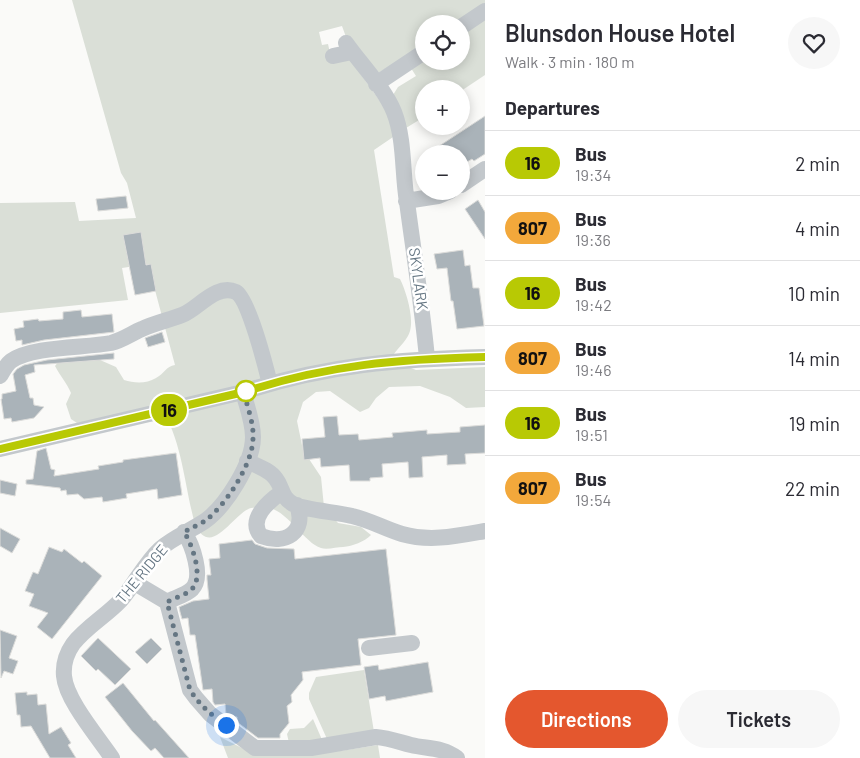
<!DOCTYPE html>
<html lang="en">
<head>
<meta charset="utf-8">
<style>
	:root { --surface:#fff; --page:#f7f7f7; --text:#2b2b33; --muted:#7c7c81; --line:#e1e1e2; --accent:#e4572e }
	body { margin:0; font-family:Barlow,sans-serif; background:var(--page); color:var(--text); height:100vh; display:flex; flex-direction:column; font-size:19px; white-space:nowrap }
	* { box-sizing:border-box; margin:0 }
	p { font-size:16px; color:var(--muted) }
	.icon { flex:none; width:28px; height:28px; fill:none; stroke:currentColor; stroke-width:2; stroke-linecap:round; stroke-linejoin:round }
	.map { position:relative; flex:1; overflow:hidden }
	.sheet { display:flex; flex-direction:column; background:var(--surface); width:375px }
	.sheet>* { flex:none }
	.badge { padding:0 10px; border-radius:16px; font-size:18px; line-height:32px }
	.fabs { position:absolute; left:415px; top:15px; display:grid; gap:10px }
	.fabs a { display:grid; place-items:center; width:55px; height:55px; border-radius:50%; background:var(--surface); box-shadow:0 2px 12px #0003; font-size:25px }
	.you { position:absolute; width:25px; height:25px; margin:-12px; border:4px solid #fff; border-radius:50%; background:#1a73e8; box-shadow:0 0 0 8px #1a73e833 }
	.map>.badge { position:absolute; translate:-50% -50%; box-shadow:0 0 0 2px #fff }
	h2 { padding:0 20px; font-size:19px; line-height:45px }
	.round { display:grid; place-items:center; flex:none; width:52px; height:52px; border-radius:26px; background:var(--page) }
	.summary { display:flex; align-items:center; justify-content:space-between; height:85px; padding:0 20px }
	h1 { font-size:24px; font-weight:600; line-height:38px }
	.action { display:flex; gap:10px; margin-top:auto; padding:10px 20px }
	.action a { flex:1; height:58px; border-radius:30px; background:var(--accent); color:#fff; font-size:20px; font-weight:600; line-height:58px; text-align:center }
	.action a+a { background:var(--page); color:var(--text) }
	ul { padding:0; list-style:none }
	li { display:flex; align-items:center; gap:15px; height:65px; padding:0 20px; border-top:1px solid var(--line) }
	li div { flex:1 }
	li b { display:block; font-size:19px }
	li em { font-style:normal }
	li .badge { min-width:55px; font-weight:700; text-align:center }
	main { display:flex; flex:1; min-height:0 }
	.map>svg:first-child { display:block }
	.green { fill:#dadfd7 }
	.building { fill:#aab3b9; stroke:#dcdcda }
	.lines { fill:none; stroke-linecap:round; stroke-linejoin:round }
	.minor { stroke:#c3c8cc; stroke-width:16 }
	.line-casing { stroke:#fff; stroke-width:11 }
	.line { stroke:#b8c904; stroke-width:8 }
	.walk { stroke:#657683; stroke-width:5; stroke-dasharray:0 9 }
	.stop-dot { fill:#fff; stroke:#b8c904; stroke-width:2.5 }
	.labels { text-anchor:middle; stroke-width:5; stroke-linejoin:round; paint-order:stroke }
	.street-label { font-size:15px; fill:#657683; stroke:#fff }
</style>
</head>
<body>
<main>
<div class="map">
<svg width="485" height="758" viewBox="0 0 485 758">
	<rect width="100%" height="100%" fill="#fafaf8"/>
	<path class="green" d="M72,0H485V5L457,24H424V46L378,73L346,37L342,26L319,32L322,45L328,44L332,62L349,58L385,108L396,135L374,150L394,277L400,279C406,291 414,317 410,331C408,339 399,347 394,354L398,363L416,370L485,367V407L466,408L450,397L420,386L389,387L376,398L369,408L360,412L330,391L316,392L303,402L297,421L303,450L321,477L324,507L338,523L361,527L371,535C364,542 353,546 343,547C337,547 327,550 321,548C305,543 289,513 270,508C265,507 256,507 251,508C233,513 211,560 195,524C185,490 182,438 161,409L77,423L71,419L66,404L71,393C67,383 60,376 55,366L59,361L100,360L116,367L124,380C134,383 146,384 156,378C164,374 166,366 175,365L148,264L122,268L128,300L0,313V203L75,202L79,221L136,218L127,183L121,173Z
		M485,16V75L461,91V89H424V117L406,128L393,95L398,87L416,76L409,65L424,61H461V31Z
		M364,670L374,732L327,739L309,699V693L316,677Z
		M313,719L323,742L289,743L287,734L290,729L304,728Z
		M220,737L254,754L340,751L378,745L380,758H228Z"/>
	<path class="building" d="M485,116V154L474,161L472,159L467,162L459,150L453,154H427Z
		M126,196L128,208L98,211L96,199Z
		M478,200L485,212V239L465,209Z
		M141,232L146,265L151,264L156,291L135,295L123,235Z
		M463,250L465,266L470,265L473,288H479L484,326L457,329L453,301H451L447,268L437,269L434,254Z
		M81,310L82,317L112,314L114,332L44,340L22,345V340L16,341L14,329L24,327L23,321L38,319L39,321L63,319V312Z
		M162,332L165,342L148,347L145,338Z
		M114,353V359L34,365L35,372L25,375L30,398H33L34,405L44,407L34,418L12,422L11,418L4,419L1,399H2V394L16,391L13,374L17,369L24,365L47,360Z
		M337,416L339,435L358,434L359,440L393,437L392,433L427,430V434L460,432V427L485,425V453L465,454L466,464L447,465V455L422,457L423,477L409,478L408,462L382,464L383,477L370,478V481H350L349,465L321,467L320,458L304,460L302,439L325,437L323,417Z
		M46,448L51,469L55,470L54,476L99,469L98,466L123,462V460L176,453L182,495L158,499L157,489L126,494L127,498L103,502L102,497L84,499L78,494L67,495L66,490L61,491L60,488L26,484V480L33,479L37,451Z
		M0,480L17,484L15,496L0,493Z
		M0,528L20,539L12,553L0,546Z
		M252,540L255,544L267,548L294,549L295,559L386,549L396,635L358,639L361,665L302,672L303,680L291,695L292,702L287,706L289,723L280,734V738H258L237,722V717H231L226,714L225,704L215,705L213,702L212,689L203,690L195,635H190L188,618L182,619L180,612L179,607L193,601L209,599L207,579V575H211L209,559L220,558L219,544Z
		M49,547L62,552L64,549L82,563L84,561L102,576L52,639L37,627L48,613L29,606L34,594L25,591L33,572L38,574Z
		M0,630L17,636L9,658L18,661L13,674L4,671L1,678Z
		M98,638L131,669L115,685L98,669L96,671L81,656Z
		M151,638L162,649L147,664L135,652Z
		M428,662L433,692L386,701L385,696L369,699L364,667L378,665L379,670Z
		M123,683L154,721L155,720L189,758H164L155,748L151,751L132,731L105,697Z
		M27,692V695L37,694L38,705L46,704L49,734L61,727L71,743L68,745L76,758H50L31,726L21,727L20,715H17L15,693Z"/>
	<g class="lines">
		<path class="minor" d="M461,27L485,11
			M346,43C360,63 385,89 394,112C405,140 402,173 407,202C414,254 422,306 427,358
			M333,56L352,52
			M376,84L424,52
			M461,185L485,169
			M406,201L438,196L450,191
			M0,376C3,371 6,365 11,361C32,346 85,348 111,343C123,340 132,333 142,329C155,323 169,320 182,315C198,309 216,283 236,292C249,299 266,368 270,384
			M0,449L243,392C327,365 398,359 485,357
			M247,461C257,466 270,470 276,479C283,488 281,497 293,504C303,510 338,512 352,516C370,520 385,529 402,534C430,542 457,536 485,531
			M282,492C269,501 247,519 261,536C285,545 307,533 297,505
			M135,583L167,602L190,690L196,698L210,714L255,748H311L376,737C389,738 399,742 411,745C428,749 442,747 457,758
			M167,602C174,598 186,595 192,589C204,577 192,544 184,532
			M369,648L412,643
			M112,758C98,737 66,700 64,676C63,665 66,654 73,644C86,627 106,616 121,600C135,584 144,564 160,549C174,537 190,531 205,521C226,506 253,463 253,437C253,422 247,407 243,392"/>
	</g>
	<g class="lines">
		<g class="line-casing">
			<path id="line" d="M0,449L244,392C327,365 398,359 485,357"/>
		</g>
		<use href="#line" class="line"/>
		<path class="walk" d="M226,725C211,715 200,705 190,690L167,602C174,598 186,595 192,589C204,577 192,544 184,532C191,528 198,525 205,521C225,506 253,464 253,438C254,423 247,407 244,392L246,391"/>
	</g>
	<circle class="stop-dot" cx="246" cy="391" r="10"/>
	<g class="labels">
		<g class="street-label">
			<text transform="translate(418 279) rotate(82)" y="5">SKYLARK</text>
			<text transform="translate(142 574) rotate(-50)" y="5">THE RIDGE</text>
		</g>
	</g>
</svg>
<div class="fabs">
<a><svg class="icon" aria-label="locate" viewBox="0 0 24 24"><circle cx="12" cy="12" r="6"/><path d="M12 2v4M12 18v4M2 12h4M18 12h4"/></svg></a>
<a>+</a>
<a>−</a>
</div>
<div class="you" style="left:226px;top:725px"></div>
<b class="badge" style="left:169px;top:410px;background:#b8c904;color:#111">16</b>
</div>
<section class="sheet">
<div class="summary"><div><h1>Blunsdon House Hotel</h1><p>Walk · 3 min · 180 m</p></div><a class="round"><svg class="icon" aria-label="heart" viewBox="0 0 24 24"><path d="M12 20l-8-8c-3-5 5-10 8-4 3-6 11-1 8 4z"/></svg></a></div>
<h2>Departures</h2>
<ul>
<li><span class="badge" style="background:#b8c904;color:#111">16</span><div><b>Bus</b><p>19:34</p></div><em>2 min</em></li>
<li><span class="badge" style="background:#f2a83b;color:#111">807</span><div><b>Bus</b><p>19:36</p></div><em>4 min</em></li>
<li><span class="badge" style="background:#b8c904;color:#111">16</span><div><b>Bus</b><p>19:42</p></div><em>10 min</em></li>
<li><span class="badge" style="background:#f2a83b;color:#111">807</span><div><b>Bus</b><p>19:46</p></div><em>14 min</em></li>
<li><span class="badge" style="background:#b8c904;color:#111">16</span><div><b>Bus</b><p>19:51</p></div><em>19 min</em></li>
<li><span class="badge" style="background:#f2a83b;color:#111">807</span><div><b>Bus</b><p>19:54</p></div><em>22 min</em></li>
</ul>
<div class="action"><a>Directions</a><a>Tickets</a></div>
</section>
</main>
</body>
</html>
